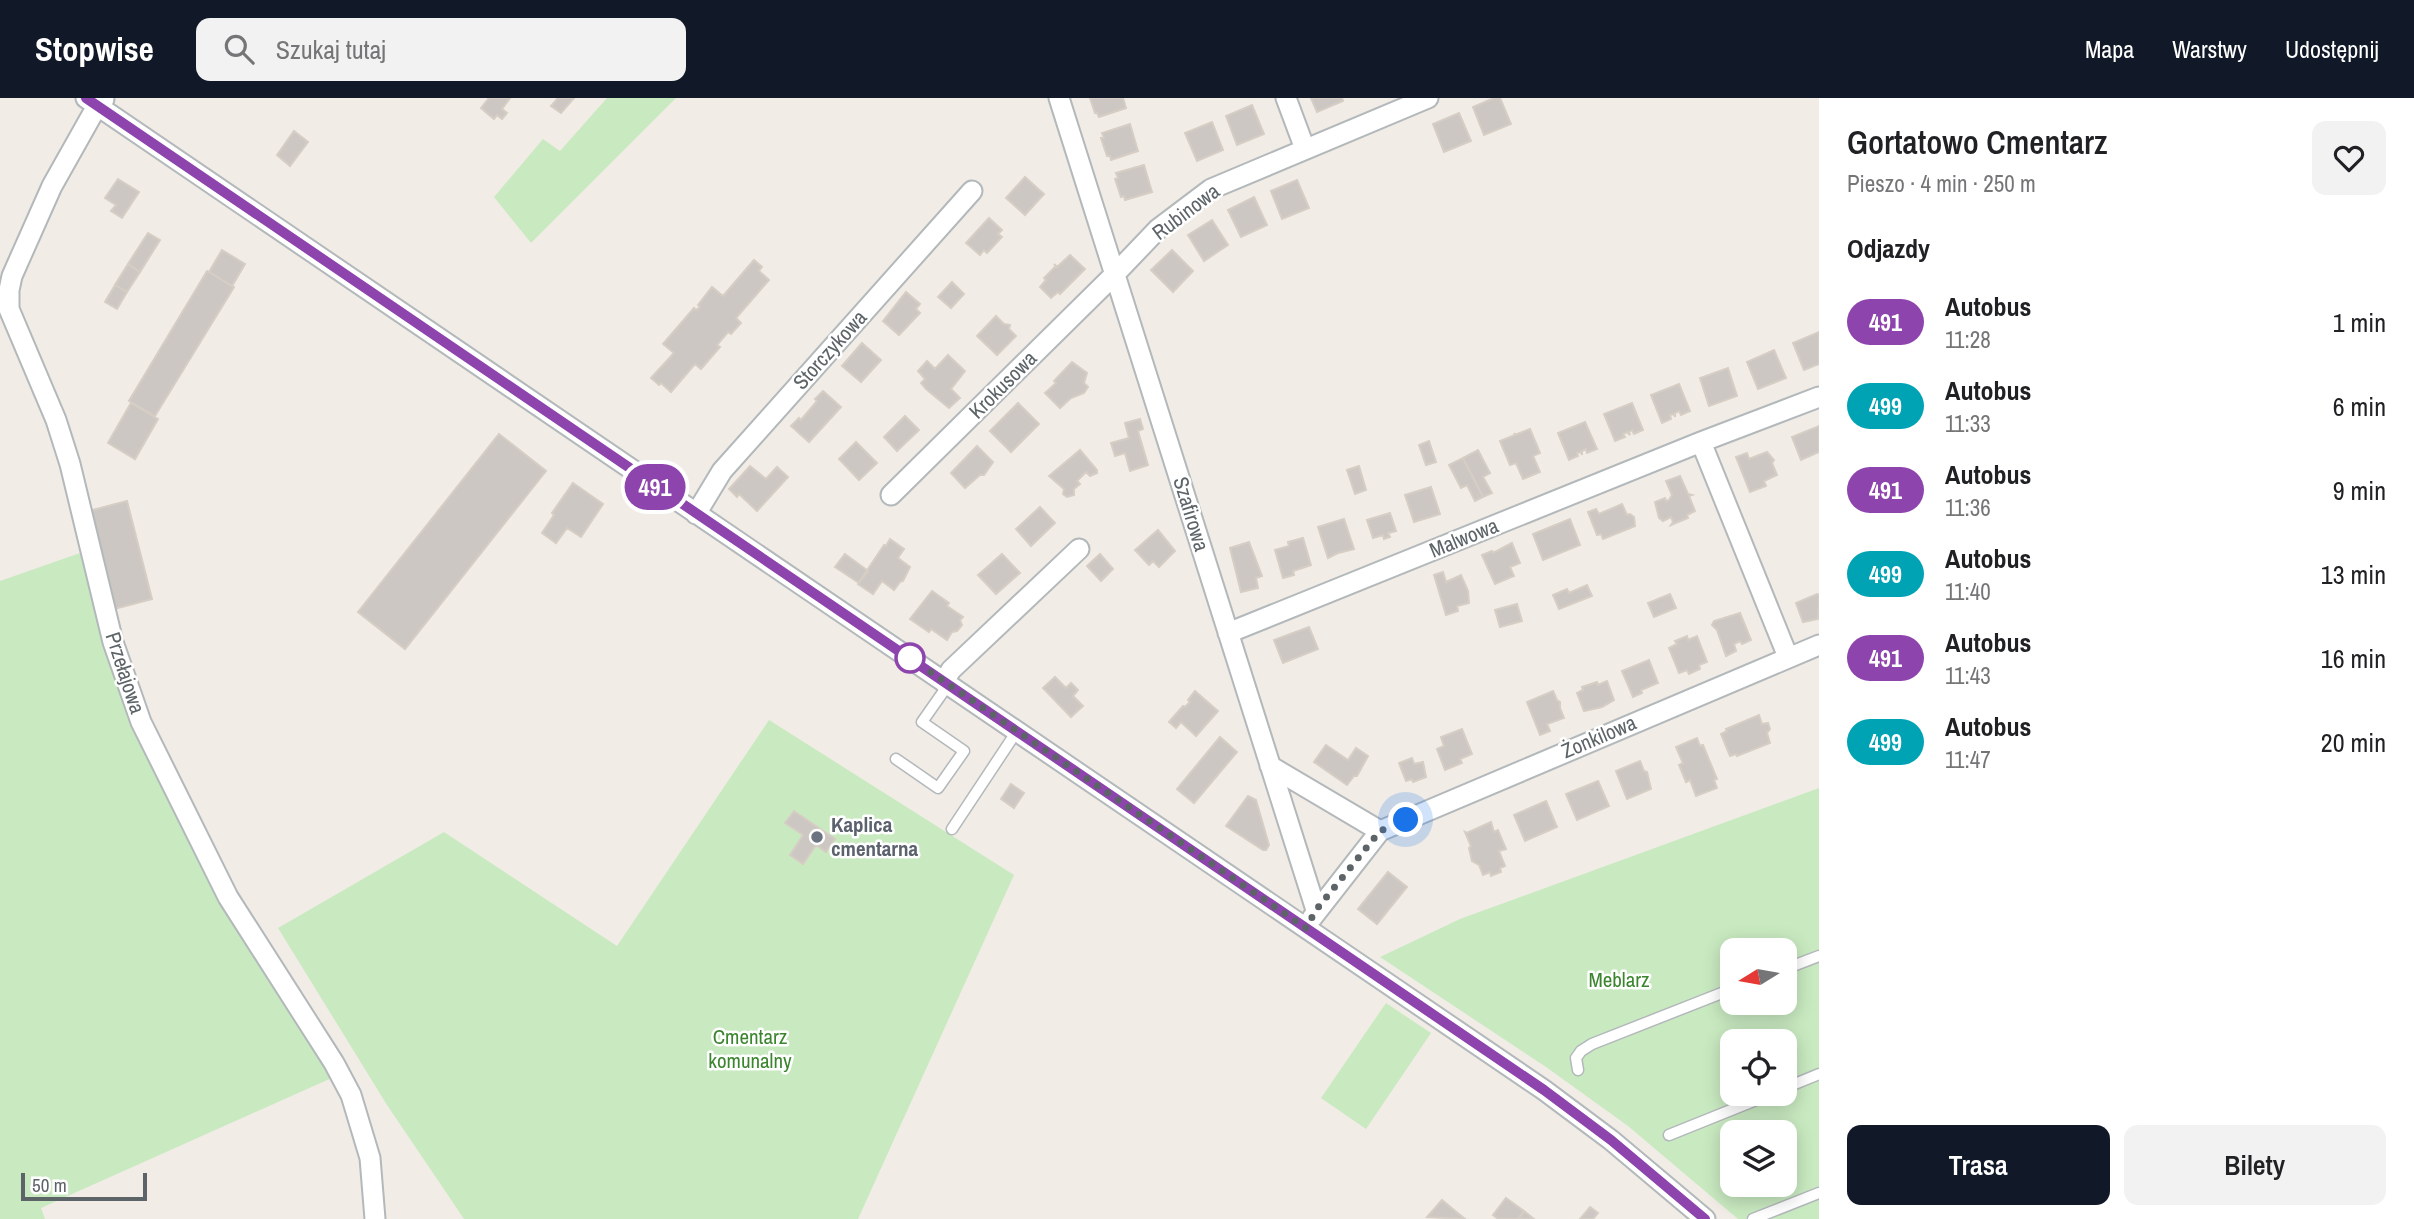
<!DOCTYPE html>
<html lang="pl">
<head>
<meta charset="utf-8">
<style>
	:root { --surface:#fff; --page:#f2f2f2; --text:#202124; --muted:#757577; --accent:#111827 }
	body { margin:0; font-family:"Archivo Narrow",sans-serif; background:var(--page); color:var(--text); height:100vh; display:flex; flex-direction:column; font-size:26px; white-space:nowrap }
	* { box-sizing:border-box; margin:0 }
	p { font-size:23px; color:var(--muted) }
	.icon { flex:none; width:38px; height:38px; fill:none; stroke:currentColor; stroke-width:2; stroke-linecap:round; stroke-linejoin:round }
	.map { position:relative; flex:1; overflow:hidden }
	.drawer { display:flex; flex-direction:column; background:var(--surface); width:595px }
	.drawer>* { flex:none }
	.badge { padding:0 14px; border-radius:23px; font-size:24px; line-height:46px }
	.needle { width:46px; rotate:259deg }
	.fabs { position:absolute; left:1720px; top:840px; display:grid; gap:14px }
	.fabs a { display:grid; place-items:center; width:77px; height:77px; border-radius:14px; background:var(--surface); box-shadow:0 4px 18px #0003; font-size:35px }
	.scale { position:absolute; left:21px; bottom:18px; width:126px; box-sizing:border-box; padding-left:7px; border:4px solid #5d6468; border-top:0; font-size:19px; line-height:24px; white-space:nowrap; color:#5d6468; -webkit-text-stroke:5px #fff; paint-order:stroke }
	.you { position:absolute; width:35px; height:35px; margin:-18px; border:5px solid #fff; border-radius:50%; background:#1a73e8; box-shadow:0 0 0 10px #1a73e833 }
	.map>.badge { position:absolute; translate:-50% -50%; box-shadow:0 0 0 4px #fff }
	h2 { padding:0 28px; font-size:26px; line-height:63px }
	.round { display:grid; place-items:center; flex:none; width:74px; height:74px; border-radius:14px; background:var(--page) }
	.summary { display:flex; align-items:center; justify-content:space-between; height:119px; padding:0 28px }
	h1 { font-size:33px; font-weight:600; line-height:52px }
	.action { display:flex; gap:14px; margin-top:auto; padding:14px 28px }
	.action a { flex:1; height:80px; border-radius:14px; background:var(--accent); color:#fff; font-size:28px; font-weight:600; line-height:80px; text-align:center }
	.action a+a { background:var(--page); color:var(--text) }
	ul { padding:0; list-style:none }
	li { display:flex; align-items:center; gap:21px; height:84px; padding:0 28px }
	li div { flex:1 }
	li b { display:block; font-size:26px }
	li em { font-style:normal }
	li .badge { min-width:77px; font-weight:700; text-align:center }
	header { display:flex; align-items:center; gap:42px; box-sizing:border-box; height:98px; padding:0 35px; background:var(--accent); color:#fff }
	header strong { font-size:33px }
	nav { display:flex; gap:38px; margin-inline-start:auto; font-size:24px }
	.search { width:490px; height:63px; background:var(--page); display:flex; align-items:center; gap:18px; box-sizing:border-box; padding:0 24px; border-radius:14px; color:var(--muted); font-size:26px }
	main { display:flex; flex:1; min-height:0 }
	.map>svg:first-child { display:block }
	.green { fill:#c9eac1; fill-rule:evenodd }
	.building { fill:#ccc7c3; stroke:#d6cdc4; stroke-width:2 }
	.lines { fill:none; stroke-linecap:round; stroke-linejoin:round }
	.lane-casing { stroke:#b3b8bb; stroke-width:13 }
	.street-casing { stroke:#b3b8bb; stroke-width:23 }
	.lane { stroke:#fff; stroke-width:10 }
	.street { stroke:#fff; stroke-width:19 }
	.line-casing { stroke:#fff; stroke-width:16 }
	.line { stroke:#8e44ad; stroke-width:10 }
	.walk { stroke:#5d6468; stroke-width:7; stroke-dasharray:0 12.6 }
	.stop-dot { fill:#fff; stroke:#8e44ad; stroke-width:3.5 }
	.worship-dot { fill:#6b7280; stroke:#fff; stroke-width:2.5 }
	.labels { text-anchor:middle; stroke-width:5; stroke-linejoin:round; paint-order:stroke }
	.street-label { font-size:21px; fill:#5d6468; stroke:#fff }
	.worship-label { font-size:21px; font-weight:bold; fill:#5b616d; stroke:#fff; text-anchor:start }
	.park-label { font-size:21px; fill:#3b852e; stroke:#fff }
</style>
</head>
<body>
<header>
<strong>Stopwise</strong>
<div class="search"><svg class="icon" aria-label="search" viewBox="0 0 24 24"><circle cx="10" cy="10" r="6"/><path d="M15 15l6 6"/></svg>Szukaj tutaj</div>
<nav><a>Mapa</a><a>Warstwy</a><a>Udostępnij</a></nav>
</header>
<main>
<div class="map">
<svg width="1819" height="1121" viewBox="0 0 1819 1121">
	<rect width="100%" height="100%" fill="#f1ece6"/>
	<path class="green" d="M607,0H676L531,145L494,99L543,41L560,53Z
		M80,455L125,610L173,713L238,833L334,979L41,1110L45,1121H0V483Z
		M769,622L1014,777L858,1121H464L387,1007L278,830L444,734L617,848Z
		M1819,690V1121H1738L1628,1028L1546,969L1380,859L1460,821ZM1732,852H1785V905H1732ZM1732,943H1785V996H1732ZM1732,1034H1785V1087H1732Z
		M1386,905L1431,935L1366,1031L1321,1000Z"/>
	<path class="building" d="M489,0H510L502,11L507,15L502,21L497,17L494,21L481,10Z
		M558,0H574L561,15L551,8Z
		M1090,0H1123L1126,10L1099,19L1097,15H1095Z
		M1311,0H1342L1343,3L1317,14Z
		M1494,0H1500L1511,26L1484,37L1473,9Z
		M1252,7L1264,36L1237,47L1226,18Z
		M1459,15L1471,43L1444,54L1433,26Z
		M1212,24L1223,52L1197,63L1185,35Z
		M1130,26L1138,53L1111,62L1110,58H1107L1101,40H1104L1102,35Z
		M294,33L308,44L290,68L277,57Z
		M1144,67L1152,94L1125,102L1124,98L1121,99L1115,81L1118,80L1116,75Z
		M1025,79L1044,96L1025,117L1006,100Z
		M118,81L139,94L122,120L111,113L116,107L105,100Z
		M1297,82L1309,110L1282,121L1271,93Z
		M1254,99L1267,127L1241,139L1228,112Z
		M989,120L1002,132L998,136L1002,139L987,155L984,152L980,157L966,145Z
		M1212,122L1228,147L1204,163L1188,137Z
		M148,135L160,142L140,174L128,166Z
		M222,152L245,166L232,188L209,174Z
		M1172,152L1193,173L1173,194L1151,172Z
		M1070,157L1085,171L1060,196L1058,194L1051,200L1040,189L1046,182L1044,180L1056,168L1054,166L1057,169Z
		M754,162L762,169L759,173L769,182L736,220L741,225L731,236L728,234L717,247L720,249L701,271L695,266L671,294L661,285L659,287L651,280L674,255L663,246L694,210L696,212L700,209L698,207L712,189L723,198Z
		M128,166L140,174L127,194L115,187Z
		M207,173L234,189L155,318L129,303Z
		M952,184L964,196L951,210L938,199Z
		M115,187L127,194L117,211L105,204Z
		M906,194L920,206L916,211L920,215L899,237L883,223Z
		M996,218L1004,226L1010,227L1009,231L1016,238L997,257L977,238Z
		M1819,234V266L1804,272L1793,245Z
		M862,245L881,262L861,284L842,268Z
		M1774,252L1786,280L1758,291L1747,264Z
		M948,257L965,273L951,291L960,300L949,310L926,291L921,285L925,281L918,273L927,263L935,271Z
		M1072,264L1087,275L1084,285L1088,289L1084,295L1071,300L1060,310L1045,295L1056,285L1054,283Z
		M1728,270L1737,298L1709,308L1700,280Z
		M1679,286L1690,313L1681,317L1679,313L1675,315V319L1674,316L1670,317L1671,321L1662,325L1651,297Z
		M823,293L841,309L809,344L791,328L799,320L801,322L817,303L815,301Z
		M131,305L158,321L135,361L108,345Z
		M1018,305L1039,326L1011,354L990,333Z
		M1632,305L1643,332L1634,336L1632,332L1629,334L1630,337L1627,334L1623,336L1625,339L1615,343L1604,316Z
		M905,318L919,332L897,353L884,339Z
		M1140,321L1143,331L1138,333L1148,367L1130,373L1125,355L1115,358L1111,345L1129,340L1125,325Z
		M1585,324L1597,351L1587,355L1586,351L1582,353V357L1581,354L1577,355L1578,358L1569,362L1558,335Z
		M1819,328V354L1801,362L1792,339Z
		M1530,331L1540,355L1533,358L1540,374L1523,381L1516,365L1510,367L1500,343L1515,337L1514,335L1515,337Z
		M499,336L546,373L405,551L358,514Z
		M1429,343L1436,364L1426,367L1419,347Z
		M856,344L877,365L859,382L839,361Z
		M977,348L993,364L984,377H980L965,390L951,375Z
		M1080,352L1097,372V375L1090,378L1086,374L1077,383L1080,386L1074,391V397L1067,399L1063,396L1064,391L1049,378Z
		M1478,352L1490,375L1483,379L1492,395L1483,399L1463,360Z
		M1767,354L1774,362L1772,365L1777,377L1764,383L1766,388L1750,394L1736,359L1747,355L1749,361Z
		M1463,360L1483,399L1475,403L1467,387L1461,390L1449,367Z
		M750,368L766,381L777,369L788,379L757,413L739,396L737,399L729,391Z
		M1359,368L1366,392L1355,396L1347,372Z
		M1680,378L1688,396L1692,397L1689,398L1695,413L1687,417L1688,420L1671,427L1673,424L1671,419L1663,423L1659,420L1655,404L1665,400L1666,403L1669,402L1672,397L1666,383Z
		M573,385L603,406L581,439L567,430L556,445L542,435L554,417L552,415Z
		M1431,389L1440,416L1414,424L1405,397Z
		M127,403L152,501L114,511L89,413Z
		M1622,406L1627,417L1630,416L1634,419L1635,428L1603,441L1601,436L1597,437L1588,414L1596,411L1599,416Z
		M1040,409L1055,425L1031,448L1016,431Z
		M1390,415L1396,433L1388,435L1390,439L1384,441L1383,437L1373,440L1367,422Z
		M1344,421L1354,451L1338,455L1328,460L1318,429Z
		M1570,421L1580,447L1543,462L1533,436Z
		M1158,432L1175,453L1159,469L1153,463L1149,467L1135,452Z
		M1303,440L1311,467L1293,473L1294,477L1283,480L1275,452L1289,448L1288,444Z
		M890,441L904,451L898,460L910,469L903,483L900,484L894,492L882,483L873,496L858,486L884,447L886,448Z
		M1249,444L1262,478L1256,480L1258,490L1241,494L1230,450Z
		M1512,445L1520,465L1510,469L1514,478L1495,486L1482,457L1492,453L1493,455Z
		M845,456L868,473L859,485L835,469Z
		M1002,456L1020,475L996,496L978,477Z
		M1100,456L1113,471L1101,483L1087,468Z
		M1443,474L1446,484L1461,477L1468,493L1469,505L1457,508L1458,513L1446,517L1434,477Z
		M1587,487L1592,498L1559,511L1553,497L1567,491L1569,495Z
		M932,493L949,505L947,508L963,519L960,522L962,527L957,533L952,534L947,542L931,531L929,534L910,521Z
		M1670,496L1676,510L1654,519L1648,505Z
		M1817,496L1819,497L1818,521L1803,524L1796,505Z
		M1517,506L1522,523L1500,529L1495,512Z
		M1740,515L1751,542L1742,546L1740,543L1734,546L1736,553L1726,558L1717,532L1712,527L1714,523Z
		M1309,529L1318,551L1283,565L1274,542Z
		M1687,538L1688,542L1697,538L1707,564L1699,567L1700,571L1689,576L1687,572L1679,575L1669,550L1677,546L1675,543Z
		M1649,562L1658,585L1641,592L1642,595L1633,599L1622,573Z
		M1055,579L1066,590L1071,585L1078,592L1073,598L1083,608L1071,619L1043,590Z
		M1607,583L1614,602L1602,609L1584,613L1577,595L1583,592L1582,589L1597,584L1598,587Z
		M1195,593L1218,613L1196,638L1181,624L1176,630L1169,624L1183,608L1185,609L1190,604L1188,602Z
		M1553,593L1557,602L1560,604V610L1564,620L1547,626L1550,633L1540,637L1527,604Z
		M1759,617L1762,626L1768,625L1770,631L1767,635L1770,645L1737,658L1736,656L1730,658L1721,636L1727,633L1726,631Z
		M1462,631L1472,656L1460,661L1462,665L1445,672L1437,651L1444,648L1441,639Z
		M1220,639L1237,654L1194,705L1177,691Z
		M1697,640L1700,648L1703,647L1717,681L1714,682L1717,690L1696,698L1690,682L1686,684L1679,667L1683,665L1676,649Z
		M1326,647L1348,662L1356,650L1368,658L1357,678H1354L1347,687L1314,664Z
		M1412,660L1414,666L1423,664L1426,679L1413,684L1412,681L1406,683L1399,665Z
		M1640,663L1644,673L1647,674L1651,691L1627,701L1616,673Z
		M1598,683L1609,708L1577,722L1566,696Z
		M1011,686L1024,695L1014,710L1001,701Z
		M1248,698L1256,702L1269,747L1266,752H1263L1226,728Z
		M1546,703L1557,729L1525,743L1514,717Z
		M794,713L835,741L826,754L816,747L803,766L790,757L803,737L785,725Z
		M1491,724L1494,734L1498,732L1506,751L1499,753L1505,768L1500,770L1501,774L1491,778L1490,774L1483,777L1479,767L1472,763L1469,750L1471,748L1465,734L1467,735Z
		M1388,774L1407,789L1377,826L1358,811Z
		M1506,1100L1524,1113L1518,1121H1498L1493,1117Z
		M1442,1102L1465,1121L1427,1119Z
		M1590,1109L1598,1115L1593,1121H1580Z
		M1524,1113L1534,1121H1518Z"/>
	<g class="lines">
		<g class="lane-casing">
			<path id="lane" d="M896,661L938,690L964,653L922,624L948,587
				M952,731L1017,633
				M1785,871L1819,858
				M1578,972L1576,960L1581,953L1592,946L1732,891
				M1785,990L1819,976
				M1669,1037L1771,996
				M1753,1121L1819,1095"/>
		</g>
		<g class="street-casing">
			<path id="street" d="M86,0L1544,992L1611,1042L1705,1121
				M1059,0L1316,812
				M1286,0L1305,51
				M104,1L97,8L52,88L12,178L9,192V211L56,322L70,366L113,544L141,624L228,799L334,965L351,997L370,1060L375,1121
				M1701,344L1788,559
				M891,397L1115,176L1158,131L1211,91L1428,0
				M696,416L722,373L972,93
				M1228,535L1701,344L1819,299
				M944,584L951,572L1079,451
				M1270,668L1380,733L1819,547
				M1312,820L1380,733"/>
		</g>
		<use href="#lane" class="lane"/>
		<use href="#street" class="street"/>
	</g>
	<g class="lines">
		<g class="line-casing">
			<path id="line" d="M86,0L1544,992L1611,1042L1705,1121"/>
		</g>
		<use href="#line" class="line"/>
		<path class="walk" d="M910,560L1306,830L1316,812L1380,733L1406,722"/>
	</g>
	<circle class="stop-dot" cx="910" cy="560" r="14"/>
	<circle class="worship-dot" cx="817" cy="739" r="7"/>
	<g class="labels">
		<g class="street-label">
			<text transform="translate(1186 114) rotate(-37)" y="7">Rubinowa</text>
			<text transform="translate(830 252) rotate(-48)" y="7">Storczykowa</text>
			<text transform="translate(1003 287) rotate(-45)" y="7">Krokusowa</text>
			<text transform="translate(1191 416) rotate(73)" y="7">Szafirowa</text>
			<text transform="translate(1464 440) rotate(-22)" y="7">Malwowa</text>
			<text transform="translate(125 575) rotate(72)" y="7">Przełajowa</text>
			<text transform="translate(1599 639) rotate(-23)" y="7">Żonkilowa</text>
		</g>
		<g class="worship-label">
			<text x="831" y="734">Kaplica<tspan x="831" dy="24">cmentarna</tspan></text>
		</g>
		<g class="park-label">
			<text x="1619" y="889">Meblarz</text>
			<text x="750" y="946">Cmentarz<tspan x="750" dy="24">komunalny</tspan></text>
		</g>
	</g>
</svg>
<div class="fabs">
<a><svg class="needle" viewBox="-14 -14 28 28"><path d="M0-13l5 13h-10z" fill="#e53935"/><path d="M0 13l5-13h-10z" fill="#757577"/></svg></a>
<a><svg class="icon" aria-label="locate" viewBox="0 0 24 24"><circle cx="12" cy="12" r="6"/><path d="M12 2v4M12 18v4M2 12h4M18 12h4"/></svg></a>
<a><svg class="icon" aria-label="layers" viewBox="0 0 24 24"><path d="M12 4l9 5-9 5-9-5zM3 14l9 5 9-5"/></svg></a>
</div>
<div class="scale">50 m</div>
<div class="you" style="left:1406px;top:722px"></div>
<b class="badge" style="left:655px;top:389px;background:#8e44ad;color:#fff">491</b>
</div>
<section class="drawer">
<div class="summary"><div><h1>Gortatowo Cmentarz</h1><p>Pieszo · 4 min · 250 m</p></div><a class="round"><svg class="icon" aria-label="heart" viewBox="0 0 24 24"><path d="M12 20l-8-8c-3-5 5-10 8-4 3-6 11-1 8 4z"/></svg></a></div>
<h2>Odjazdy</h2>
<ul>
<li><span class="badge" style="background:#8e44ad;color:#fff">491</span><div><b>Autobus</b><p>11:28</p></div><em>1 min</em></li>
<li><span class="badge" style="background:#00a3b4;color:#fff">499</span><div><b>Autobus</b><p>11:33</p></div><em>6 min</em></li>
<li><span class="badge" style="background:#8e44ad;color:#fff">491</span><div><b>Autobus</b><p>11:36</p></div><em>9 min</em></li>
<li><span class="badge" style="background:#00a3b4;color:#fff">499</span><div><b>Autobus</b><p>11:40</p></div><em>13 min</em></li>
<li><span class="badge" style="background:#8e44ad;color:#fff">491</span><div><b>Autobus</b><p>11:43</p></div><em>16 min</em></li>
<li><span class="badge" style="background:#00a3b4;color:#fff">499</span><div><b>Autobus</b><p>11:47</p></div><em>20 min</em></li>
</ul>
<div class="action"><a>Trasa</a><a>Bilety</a></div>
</section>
</main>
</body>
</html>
